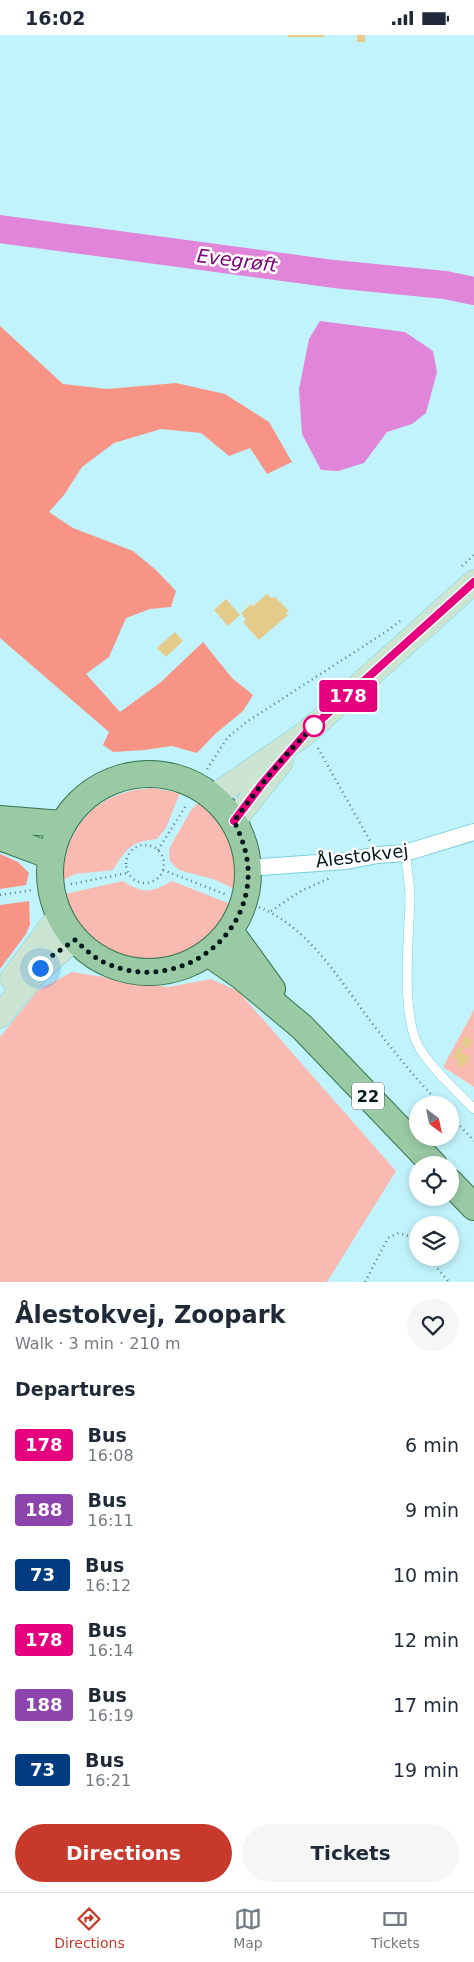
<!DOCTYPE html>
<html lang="en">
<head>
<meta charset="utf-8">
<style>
	:root { --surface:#fff; --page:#f6f6f7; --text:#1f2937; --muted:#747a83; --line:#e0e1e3; --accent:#c6392b }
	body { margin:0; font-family:"DejaVu Sans",sans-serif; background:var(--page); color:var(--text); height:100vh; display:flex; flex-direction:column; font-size:19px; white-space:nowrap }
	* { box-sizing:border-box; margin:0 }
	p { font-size:16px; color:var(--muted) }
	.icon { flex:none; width:28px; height:28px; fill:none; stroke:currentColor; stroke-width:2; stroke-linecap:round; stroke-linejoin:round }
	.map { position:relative; height:1247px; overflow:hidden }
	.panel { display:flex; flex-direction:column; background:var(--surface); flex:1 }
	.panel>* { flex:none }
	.badge { padding:0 10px; border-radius:4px; font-size:18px; line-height:32px }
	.needle { width:32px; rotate:147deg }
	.controls { position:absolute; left:409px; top:1061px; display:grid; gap:10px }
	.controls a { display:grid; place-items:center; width:50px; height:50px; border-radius:50%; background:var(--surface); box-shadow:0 2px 8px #0003; font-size:25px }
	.you { position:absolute; width:25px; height:25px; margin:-12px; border:4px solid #fff; border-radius:50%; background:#1a73e8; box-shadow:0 0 0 8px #1a73e833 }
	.map>.badge { position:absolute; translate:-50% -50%; box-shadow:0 0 0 2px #fff }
	h2 { padding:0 15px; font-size:19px; line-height:45px }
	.round { display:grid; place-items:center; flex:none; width:52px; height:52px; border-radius:26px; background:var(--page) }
	.overview { display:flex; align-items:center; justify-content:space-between; height:85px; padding:0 15px }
	h1 { font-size:24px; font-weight:800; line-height:38px }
	.button { display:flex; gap:10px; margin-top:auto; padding:10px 15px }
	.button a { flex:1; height:58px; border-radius:30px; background:var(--accent); color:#fff; font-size:20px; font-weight:800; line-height:58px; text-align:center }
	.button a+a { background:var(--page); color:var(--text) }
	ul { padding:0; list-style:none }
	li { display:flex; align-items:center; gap:15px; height:65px; padding:0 15px }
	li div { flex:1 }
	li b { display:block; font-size:19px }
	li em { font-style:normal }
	li .badge { min-width:55px; font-weight:700; text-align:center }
	.status { display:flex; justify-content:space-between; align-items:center; height:35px; padding:0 25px; background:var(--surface); direction:ltr }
	.status svg { height:14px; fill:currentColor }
	.tabs { display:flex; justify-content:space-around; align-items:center; height:70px; border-top:1px solid var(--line); background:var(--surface); font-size:14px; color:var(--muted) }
	.tabs a { display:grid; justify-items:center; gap:2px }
	.tabs .current { color:var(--accent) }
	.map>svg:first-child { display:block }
	.green { fill:#f9bbb1 }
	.forest { fill:#f89485 }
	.water { fill:#e185da }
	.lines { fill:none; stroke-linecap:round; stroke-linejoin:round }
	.river { stroke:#e185da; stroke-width:28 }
	.building { fill:#e4cb8a }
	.lane-casing { stroke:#78d0e0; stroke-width:10 }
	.street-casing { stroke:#78d0e0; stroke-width:18 }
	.secondary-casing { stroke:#78d0e0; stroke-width:25 }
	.primary-casing { stroke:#37754d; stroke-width:28 }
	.path { stroke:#5a7e85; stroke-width:2.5; stroke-dasharray:1 4; stroke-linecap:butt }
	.lane { stroke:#fff; stroke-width:9 }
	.street { stroke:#fff; stroke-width:16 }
	.secondary { stroke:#cce5d2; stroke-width:24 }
	.primary { stroke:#99caa4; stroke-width:26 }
	.line-casing { stroke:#fff; stroke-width:11 }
	.line { stroke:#e6007e; stroke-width:8 }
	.walk { stroke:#00171c; stroke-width:5; stroke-dasharray:0 9 }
	.stop-dot { fill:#fff; stroke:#e6007e; stroke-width:2.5 }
	.labels { text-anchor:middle; stroke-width:5; stroke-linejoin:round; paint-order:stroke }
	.shield { fill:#fff; stroke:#4c5d60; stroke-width:1 }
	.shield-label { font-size:16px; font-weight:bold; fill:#00171c }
	.street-label { font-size:18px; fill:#00171c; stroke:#fff }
	.water-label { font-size:19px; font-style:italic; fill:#7b0278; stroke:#fff }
</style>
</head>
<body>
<div class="status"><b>16:02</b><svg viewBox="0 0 49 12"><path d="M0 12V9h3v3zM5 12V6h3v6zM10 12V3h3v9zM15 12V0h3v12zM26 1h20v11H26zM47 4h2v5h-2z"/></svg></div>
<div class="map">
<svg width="474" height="1247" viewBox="0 0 474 1247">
	<rect width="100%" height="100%" fill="#c1f3fc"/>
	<path class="green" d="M152,753L180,758L166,793L157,804C130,807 127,813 113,835L75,839L63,845C64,790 98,756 152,753Z
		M198,768C226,788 240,820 234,854L216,845L179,835L170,826L169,814L191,775Z
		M123,846C143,859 151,858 172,846L228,868C229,876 223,884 218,891C186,933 119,937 85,896C75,885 70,873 65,859Z
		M72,937L168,952L211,944L238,956L396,1136L327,1247H0V1002L38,955Z
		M474,975V1052L443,1032Z"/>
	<path class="forest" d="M0,291L63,349L107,354L176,348L225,359L269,387L292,427L267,439L250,413L229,421L201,398L161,394L114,408L82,432L64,460L49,477L73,493L133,516L156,535L176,556L171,572L150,574L126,583L109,622L86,639L120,677L161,647L203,607L232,643L253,660L243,676L214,700L197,718L172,711L144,715L113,717L103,710L109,697L0,603Z
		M0,819L18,827L29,838L26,850L0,854Z
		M29,866L30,889L26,899L0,934V870Z"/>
	<path class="water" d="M320,286L405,297L433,316L437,337L426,378L412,389L387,397L364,428L338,436L321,435L302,399L299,354L309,304Z"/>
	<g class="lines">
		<path class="river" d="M0,194L334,239L445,250L474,256"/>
	</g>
	<path class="building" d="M288,0H324V2H288Z
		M357,0H365V7H357Z
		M267,559L271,563L275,562L289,576L286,578L288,580L259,605L243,587L246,585L241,578L251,569L253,571Z
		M226,564L240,580L228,591L214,575Z
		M175,597L183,606L166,622L157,613Z
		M465,1001L473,1005L468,1014L461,1009Z
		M459,1011L463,1014L461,1018L470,1022L463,1033L457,1030L459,1026L453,1022Z"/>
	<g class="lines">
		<g class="lane-casing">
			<path id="lane" d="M405,818C407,833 410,848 410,863C409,903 400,981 420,1014C434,1036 456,1055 474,1074"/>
		</g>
		<g class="street-casing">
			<path id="street" d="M248,833L346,826L378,820L405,818L474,797"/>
		</g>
		<g class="secondary-casing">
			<path id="secondary" d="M213,762L306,698L474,547
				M234,786L281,727
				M12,944L59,881
				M0,981C23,952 45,926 75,905"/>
		</g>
		<g class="primary-casing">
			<path id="primary" d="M50 838a99 99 0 1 1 198 0a99 99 0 1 1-198 0Z
				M0,784L62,789
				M0,802L51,821
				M230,896L272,954
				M208,918L241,941L302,992L434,1130
				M450,1147L474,1172"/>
		</g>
		<path class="path" d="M462,531L474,520
			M318,713L370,806
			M207,734L228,702L248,686L387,596L400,586
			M126 829a19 19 0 1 1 38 0a19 19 0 1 1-38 0Z
			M158,815L187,769
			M163,835L227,860
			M71,849L128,838
			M0,860L32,855
			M259,872C310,893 340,946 372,988C394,1017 416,1044 441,1070
			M271,876L301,856L330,843
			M450,1080L474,1106
			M428,1222L449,1247
			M365,1247L388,1203L399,1198L412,1202L418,1209"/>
		<use href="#lane" class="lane"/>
		<use href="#street" class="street"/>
		<use href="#secondary" class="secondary"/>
		<use href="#primary" class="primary"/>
	</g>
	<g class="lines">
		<g class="line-casing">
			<path id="line" d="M234,786L262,749L306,698L474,547"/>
		</g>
		<use href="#line" class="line"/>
		<path class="walk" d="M40,933L53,920L75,905C85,914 95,924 108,929C175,958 252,906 248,833C247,816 241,801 234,786C260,751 287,715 320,686L314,691"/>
	</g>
	<circle class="stop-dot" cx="314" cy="691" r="10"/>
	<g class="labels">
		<rect class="shield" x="352" y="1047.5" width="32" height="27" rx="4"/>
		<g class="shield-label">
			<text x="368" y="1067">22</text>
		</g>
		<g class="street-label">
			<text transform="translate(362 821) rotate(-7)" y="6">Ålestokvej</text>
		</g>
		<g class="water-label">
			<text transform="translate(237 225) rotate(7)" y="7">Evegrøft</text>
		</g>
	</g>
</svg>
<div class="controls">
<a><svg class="needle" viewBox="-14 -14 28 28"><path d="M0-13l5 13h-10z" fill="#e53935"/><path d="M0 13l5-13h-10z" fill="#747a83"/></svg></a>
<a><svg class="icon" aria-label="locate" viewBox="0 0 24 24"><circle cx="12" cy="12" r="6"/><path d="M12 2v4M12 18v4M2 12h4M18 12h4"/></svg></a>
<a><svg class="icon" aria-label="layers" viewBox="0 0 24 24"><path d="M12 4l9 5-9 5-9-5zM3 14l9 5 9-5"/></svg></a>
</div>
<div class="you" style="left:40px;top:933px"></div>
<b class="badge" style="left:348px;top:661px;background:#e6007e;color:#fff">178</b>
</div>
<section class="panel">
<div class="overview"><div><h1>Ålestokvej, Zoopark</h1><p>Walk · 3 min · 210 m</p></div><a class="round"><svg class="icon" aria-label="heart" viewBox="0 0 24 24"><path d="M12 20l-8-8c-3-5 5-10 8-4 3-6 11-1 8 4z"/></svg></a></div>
<h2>Departures</h2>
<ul>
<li><span class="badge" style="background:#e6007e;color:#fff">178</span><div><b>Bus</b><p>16:08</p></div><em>6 min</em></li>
<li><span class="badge" style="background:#8e44ad;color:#fff">188</span><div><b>Bus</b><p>16:11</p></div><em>9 min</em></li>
<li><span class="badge" style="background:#003b80;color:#fff">73</span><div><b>Bus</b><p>16:12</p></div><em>10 min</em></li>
<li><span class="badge" style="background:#e6007e;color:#fff">178</span><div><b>Bus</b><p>16:14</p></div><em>12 min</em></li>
<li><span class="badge" style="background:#8e44ad;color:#fff">188</span><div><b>Bus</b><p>16:19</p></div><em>17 min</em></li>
<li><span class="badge" style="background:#003b80;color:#fff">73</span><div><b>Bus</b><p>16:21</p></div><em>19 min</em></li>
</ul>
<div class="button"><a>Directions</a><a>Tickets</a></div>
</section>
<nav class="tabs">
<a class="current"><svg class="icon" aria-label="directions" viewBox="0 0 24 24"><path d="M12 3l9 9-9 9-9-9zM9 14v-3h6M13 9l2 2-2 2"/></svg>Directions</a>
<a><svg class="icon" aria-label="map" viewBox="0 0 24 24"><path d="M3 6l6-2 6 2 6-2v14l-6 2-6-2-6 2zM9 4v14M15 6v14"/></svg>Map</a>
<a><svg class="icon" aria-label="tickets" viewBox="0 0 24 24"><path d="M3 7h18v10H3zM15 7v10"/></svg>Tickets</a>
</nav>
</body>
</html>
